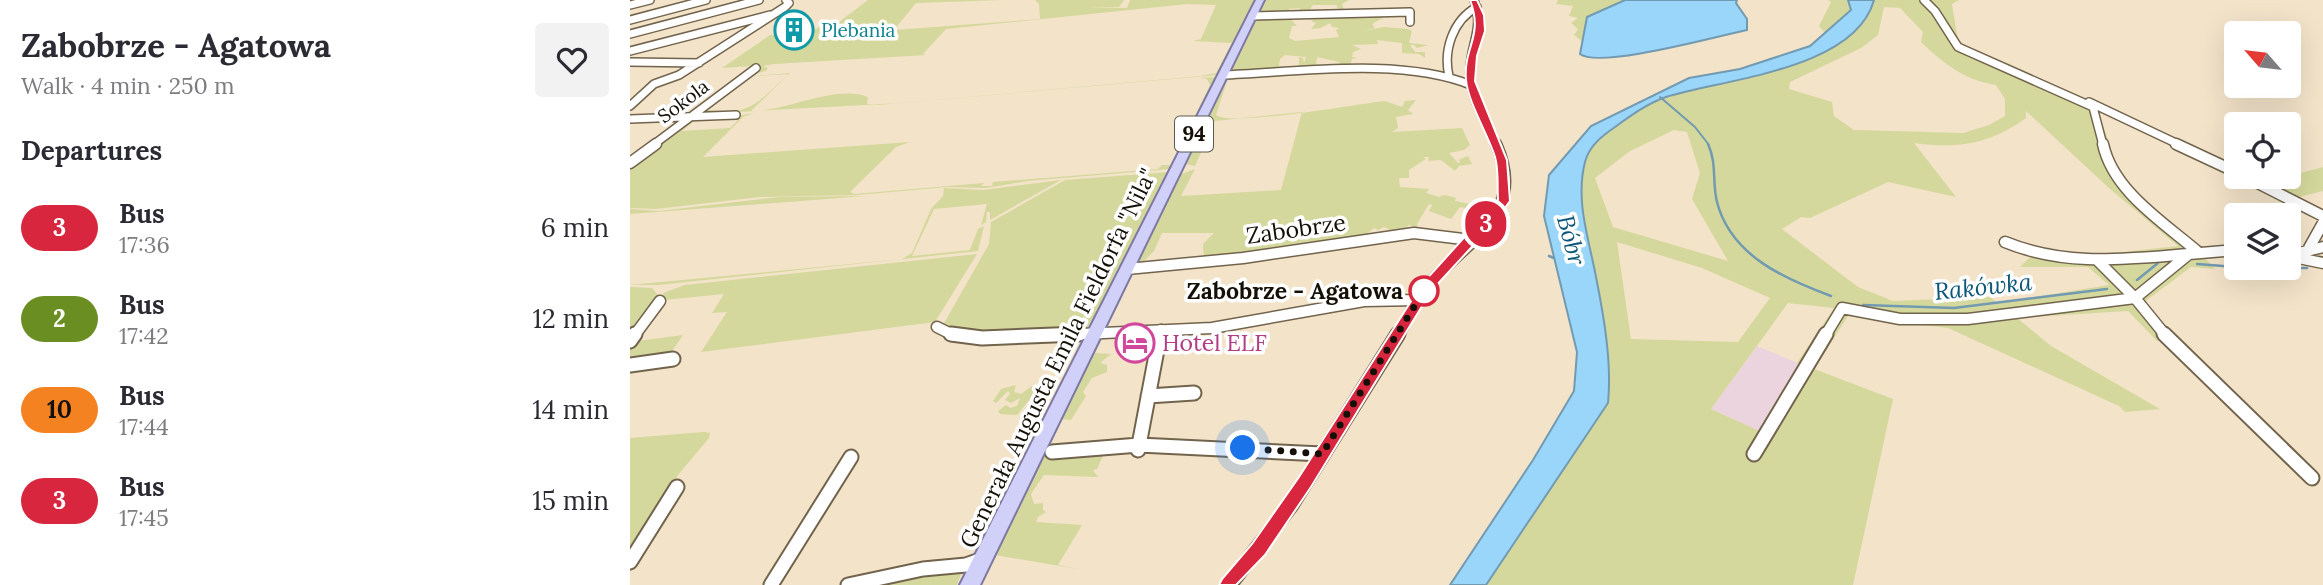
<!DOCTYPE html>
<html lang="en">
<head>
<meta charset="utf-8">
<style>
	:root { --surface:#fff; --page:#f2f2f3; --text:#2b2b33; --muted:#7c7c81 }
	body { margin:0; font-family:Lora,serif; background:var(--page); color:var(--text); height:100vh; display:flex; flex-direction:column; font-size:26px; white-space:nowrap }
	* { box-sizing:border-box; margin:0 }
	p { font-size:23px; color:var(--muted) }
	.icon { flex:none; width:38px; height:38px; fill:none; stroke:currentColor; stroke-width:2; stroke-linecap:round; stroke-linejoin:round }
	.map { position:relative; flex:1; overflow:hidden }
	.panel { display:flex; flex-direction:column; background:var(--surface); width:630px }
	.panel>* { flex:none }
	.badge { padding:0 14px; border-radius:23px; font-size:24px; line-height:46px }
	.needle { width:46px; rotate:298deg }
	.tools { position:absolute; left:1594px; top:21px; display:grid; gap:14px }
	.tools a { display:grid; place-items:center; width:77px; height:77px; border-radius:7px; background:var(--surface); box-shadow:0 7px 28px #0002; font-size:35px }
	.you { position:absolute; width:35px; height:35px; margin:-18px; border:5px solid #fff; border-radius:50%; background:#1a73e8; box-shadow:0 0 0 10px #1a73e833 }
	.map>.badge { position:absolute; translate:-50% -50%; box-shadow:0 0 0 4px #fff }
	h2 { padding:0 21px; font-size:26px; line-height:63px }
	.round { display:grid; place-items:center; flex:none; width:74px; height:74px; border-radius:7px; background:var(--page) }
	.overview { display:flex; align-items:center; justify-content:space-between; height:119px; padding:0 21px }
	h1 { font-size:33px; font-weight:700; line-height:52px }
	ul { padding:0; list-style:none }
	li { display:flex; align-items:center; gap:21px; height:91px; padding:0 21px }
	li div { flex:1 }
	li b { display:block; font-size:26px }
	li em { font-style:normal }
	li .badge { min-width:77px; font-weight:700; text-align:center }
	main { display:flex; flex:1; min-height:0 }
	.map>svg:first-child { display:block }
	.industrial { fill:#ecd4de }
	.green { fill:#d5d89c; fill-rule:evenodd }
	.water { fill:#9ad5fa; stroke:#729ab1; stroke-width:2 }
	.lines { fill:none; stroke-linecap:round; stroke-linejoin:round }
	.stream-far1 { stroke:#729ab1; stroke-width:2 }
	.stream { stroke:#729ab1; stroke-width:2.5 }
	.minor-far2-casing { stroke:#71634c; stroke-width:10 }
	.minor-far1-casing { stroke:#71634c; stroke-width:13 }
	.minor-casing { stroke:#71634c; stroke-width:17 }
	.major-casing { stroke:#7c78a2; stroke-width:4 }
	.minor-far2 { stroke:#fff; stroke-width:7 }
	.minor-far1 { stroke:#fff; stroke-width:10 }
	.minor { stroke:#fff; stroke-width:13 }
	.major { fill:#d1d0f9; fill-rule:evenodd }
	.line { fill:#d7263d; stroke:#fff; stroke-width:2 }
	.walk { stroke:#151007; stroke-width:7; stroke-dasharray:0 12.6 }
	.stop-dot { fill:#fff; stroke:#d7263d; stroke-width:3.5 }
	.labels { text-anchor:middle; stroke-width:7; stroke-linejoin:round; paint-order:stroke }
	.far-culture-label { font-size:19px; fill:#0d838f; stroke:#fff; text-anchor:start }
	.far-street-label { font-size:19px; fill:#151007; stroke:#fff }
	.shield { fill:#fff; stroke:#5b5851; stroke-width:2 }
	.shield-label { font-size:21px; font-weight:bold; fill:#151007 }
	.street-label { font-size:23px; fill:#151007; stroke:#fff }
	.stop-label { font-size:23px; font-weight:bold; fill:#151007; stroke:#fff; text-anchor:end }
	.hotel-label { font-size:23px; fill:#b23c85; stroke:#fff; text-anchor:start }
	.water-label { font-size:24px; font-style:italic; fill:#0c5679; stroke:#fff }
</style>
</head>
<body>
<main>
<section class="panel">
<div class="overview"><div><h1>Zabobrze - Agatowa</h1><p>Walk · 4 min · 250 m</p></div><a class="round"><svg class="icon" aria-label="heart" viewBox="0 0 24 24"><path d="M12 20l-8-8c-3-5 5-10 8-4 3-6 11-1 8 4z"/></svg></a></div>
<h2>Departures</h2>
<ul>
<li><span class="badge" style="background:#d7263d;color:#fff">3</span><div><b>Bus</b><p>17:36</p></div><em>6 min</em></li>
<li><span class="badge" style="background:#6b8e23;color:#fff">2</span><div><b>Bus</b><p>17:42</p></div><em>12 min</em></li>
<li><span class="badge" style="background:#f58220;color:#111">10</span><div><b>Bus</b><p>17:44</p></div><em>14 min</em></li>
<li><span class="badge" style="background:#d7263d;color:#fff">3</span><div><b>Bus</b><p>17:45</p></div><em>15 min</em></li>
</ul>
</section>
<div class="map">
<svg width="1693" height="585" viewBox="0 0 1693 585">
	<rect width="100%" height="100%" fill="#f3e3c9"/>
	<path class="industrial" d="M1127,346L1175,366L1136,434L1081,409Z"/>
	<path class="green" d="M238,0H373L286,3L264,30L410,19L409,4L405,0H494L489,7H458L497,8L500,0H626L588,75L271,103L70,114L74,109C121,117 125,104 159,74L123,76L160,73L121,111C156,112 205,84 238,97L237,104L248,105L571,76L586,73L602,43L563,41L571,39L586,5L557,4L316,29L293,54L296,55L144,64L133,66L138,68L136,71L127,73L124,68L126,63L123,66L92,68L140,35L189,34L181,33L193,24L205,25Z
		M633,0H719L712,4L714,10L707,8V5H683L678,12L663,13L671,8L659,9V12L638,15L648,8L639,14L628,13Z
		M928,0H1002L957,17L953,42L944,35L948,29L941,23L948,18L939,16L943,6L926,4Z
		M1198,0H1218L1221,10L1201,30L1194,32L1189,26L1201,2Z
		M1244,0H1329L1322,4L1329,47L1460,104L1469,114L1493,184L1559,240L1585,269L1561,267L1513,303L1548,338L1527,341L1498,311L1387,318L1421,346L1530,409L1495,412L1489,406L1318,328L1218,316L1184,369L1263,399L1223,585H856L978,403C982,363 974,317 966,277C959,239 945,201 955,162C959,146 972,136 985,127C1000,116 1018,103 1036,98C1092,79 1226,67 1244,0ZM1254,7L1270,8L1293,32L1291,42C1313,63 1334,80 1366,85L1375,99V116L1359,125L1333,133L1224,130L1204,116L1202,102L1159,89L1160,82L1231,48L1248,35ZM1396,111L1480,189L1548,246L1465,255L1403,254L1390,267H1458L1479,285L1367,303L1360,297L1263,301L1228,287L1152,229L1171,217L1180,218L1258,182L1326,197L1284,143C1329,149 1360,144 1396,118ZM1044,130L1057,132L1070,173L1062,199L1098,261L983,227L965,178L1000,151ZM987,242L1072,268L1140,298L1108,342L1001,339ZM1158,303L1204,308L1167,363L1174,366L1136,434L1081,409Z
		M760,14L742,24L745,28L734,31L754,27L778,29L782,31L779,43L798,45L787,48L784,45H780L785,52H795V58L789,54L772,53V43L747,40L748,44L722,45L731,49L723,52L722,57L728,58L722,59L720,66L712,69L709,62L687,57L685,71L669,72V57L673,58L674,63L676,57L655,55L650,59L648,71L598,72L625,18L659,17L667,26H662L659,38L665,41L709,37L706,30L709,28L702,27L700,23L691,28L681,29L686,23L681,21L687,16Z
		M588,77L540,169L397,181L356,188L318,187L227,195L130,197L26,209L0,208V165L62,120L75,119L63,122L52,131L100,128L111,117L108,116L124,113L113,117L73,157L280,142L266,147L220,192L224,194L354,183L351,186H362L363,182L528,169L532,165H541L580,85L577,79L570,78Z
		M596,77H602L597,81L586,115C603,127 726,104 755,101L772,107L775,101L786,100L778,110L783,114L766,117L768,128L762,132L832,128L840,145L834,150L819,153L828,163L831,162L828,160L838,156L842,164L829,166L825,171L811,160L798,161L799,157H793L796,159L779,170V178H769L770,187L799,189L796,193L809,197L815,195L826,198L825,201L846,205L841,209L830,207L821,219L799,211L802,205L799,204L787,224L788,228L779,225L768,234L754,227L748,230L744,228L730,240L685,242L681,247L574,260L573,244L584,233H532L524,251L513,262L508,261L549,175L565,169L551,196L651,190L672,112L585,121L565,166L555,164Z
		M1693,167V191L1657,200L1630,184Z
		M539,172L460,329L335,335L313,325L359,244L361,222L435,180Z
		M431,180L360,220V212H357L356,222L351,225L357,204L304,209L282,256L340,250L348,229L354,226L348,251L28,285H0L272,259L282,253L301,209L313,196L314,188L353,190Z
		M235,196L0,214V209L29,211L149,197Z
		M347,254L305,322L71,352L97,312L82,313L94,294L34,300L33,293L55,285Z
		M0,287L22,288L29,296L0,339Z
		M53,335L38,357L0,363V345L8,341Z
		M474,335L465,353L481,354L470,363L477,365V372L462,378L453,392L456,396L441,420L430,419L413,454L476,449L467,469L463,470L468,477L414,475L401,494L404,504L413,503V510L416,512L408,517L406,522L452,525L428,565L448,569L365,555L363,550L464,344Z
		M386,385L384,392L391,394L402,386L408,389L387,415L370,414L368,411L376,405L380,408L387,406L390,398L381,403L375,400L380,394L378,391L366,403L363,401L371,389Z
		M74,432L80,433L79,438L48,475L0,554V438Z
		M333,569L327,585H233Z"/>
	<path class="water" d="M995,0H1107L1106,3L1117,19V30C1088,36 969,69 950,54L957,17Z
		M1218,0H1244C1225,70 1093,79 1036,97C1018,103 1000,116 985,127C972,136 959,146 955,162C945,201 959,239 966,277C974,317 982,363 978,403L856,585H820L903,460L944,391L947,352L914,216L919,175L961,126L1059,78L1110,69L1180,46L1221,10Z"/>
	<g class="lines">
		<path class="stream-far1" d="M1030,97L1065,127L1079,145"/>
		<path class="stream" d="M1078,144C1087,163 1082,182 1087,202C1101,256 1155,279 1201,296
			M919,256L924,258
			M1567,264L1606,267
			M1613,268H1677
			M1507,280L1528,263
			M1233,305L1324,308L1477,289"/>
		<g class="minor-far2-casing">
			<path id="minor-far2" d="M844,0C854,30 841,41 840,69C838,96 856,121 866,145
				M1294,0L1305,11L1328,47L1463,107L1473,145
				M0,5L20,0
				M622,16L780,12V22
				M0,20L76,0
				M0,34L129,0
				M0,51L140,15
				M0,62L69,63
				M593,75C668,72 771,57 841,85
				M819,76C813,50 823,20 847,7
				M1459,102L1550,145
				M0,106L24,84L49,75L155,7L159,3L156,0
				M0,119L106,115
				M23,145L126,68"/>
		</g>
		<g class="minor-far1-casing">
			<path id="minor-far1" d="M1473,144C1483,191 1533,222 1568,252
				M1546,144L1606,172
				M0,163L26,144
				M1616,177L1693,216
				M1375,242C1436,267 1495,259 1559,254
				M1679,248L1693,223
				M1659,256L1693,263
				M1666,257L1668,253L1693,247
				M1468,261L1505,298
				M497,269L613,258L784,233L841,240
				M307,327L325,336
				M4,336L30,301
				M408,336L582,328L734,301L789,300
				M530,336L531,330
				M768,336C778,317 788,297 802,281C842,236 897,213 866,144
				M1195,336L1212,308L1270,319H1338L1505,298
				M1536,336L1505,298L1559,254L1606,250"/>
		</g>
		<g class="minor-casing">
			<path id="minor" d="M321,334L352,338L449,334
				M530,334L509,445L692,454
				M1534,334L1682,478
				M0,341L5,334
				M0,365L43,359
				M518,396L564,393
				M422,452L509,445L508,450
				M1124,454L1196,334
				M0,562L47,487
				M141,585L221,457
				M218,585L293,569L336,565L353,559
				M599,585L661,505L768,334"/>
		</g>
		<g class="major-casing">
			<path id="major" d="M626,0H634L350,585H330Z"/>
		</g>
		<use href="#minor-far2" class="minor-far2"/>
		<use href="#minor-far1" class="minor-far1"/>
		<use href="#minor" class="minor"/>
		<use href="#major" class="major"/>
	</g>
	<path class="line" d="M840,0H847L854,15L855,31L847,56L845,81L877,160L880,201L864,223L802,290L681,487L635,555L606,585H589L592,579L622,544L669,477L792,284L868,200C867,187 869,170 865,157C858,134 838,103 836,80C833,47 854,37 840,0Z"/>
	<g class="lines">
		<path class="walk" d="M613,448L692,454L794,291"/>
	</g>
	<defs>
		<g id="building-ring" transform="scale(2.0125)"><circle r="9.5" fill="#fff" stroke="#0f9aa8" stroke-width="1.5"/><path d="M-4-6H4V6H1V3H-1V6H-4ZM-2.5-4.3h1.7v1.8h-1.7ZM.8-4.3h1.7v1.8H.8ZM-2.5-1h1.7V.8h-1.7ZM.8-1h1.7V.8H.8Z" fill="#0f9aa8"/></g>
		<g id="hotel-ring" transform="scale(2.0125)"><circle r="9.5" fill="#fff" stroke="#d1479c" stroke-width="1.5"/><path d="M-6-4.5h1.5V1H6V5H4.5V3h-9V5H-6ZM-4 0a1.8 1.8 0 1 1 3.6 0ZM.5 0V-2.5h3Q6-2.5 6 0Z" fill="#d1479c"/></g>
	</defs>
	<g fill-rule="evenodd">
		<use href="#building-ring" x="164" y="30"/>
		<use href="#hotel-ring" x="505" y="343"/>
	</g>
	<circle class="stop-dot" cx="794" cy="291" r="14"/>
	<g class="labels">
		<g class="far-culture-label">
			<text x="191" y="37">Plebania</text>
		</g>
		<g class="far-street-label">
			<text transform="translate(53 101) rotate(-37)" y="7">Sokola</text>
		</g>
		<rect class="shield" x="545" y="116.5" width="38" height="35" rx="5"/>
		<g class="shield-label">
			<text x="564" y="141">94</text>
		</g>
		<g class="street-label">
			<text transform="translate(666 229) rotate(-8)" y="8">Zabobrze</text>
			<text transform="translate(428 358) rotate(-64)" y="8">Generała Augusta Emila Fieldorfa "Nila"</text>
		</g>
		<g class="stop-label">
			<text x="773" y="299">Zabobrze - Agatowa</text>
		</g>
		<g class="hotel-label">
			<text x="532" y="351">Hotel ELF</text>
		</g>
		<g class="water-label">
			<text transform="translate(941 240) rotate(75)" y="8">Bóbr</text>
			<text transform="translate(1353 287) rotate(-6)" y="8">Rakówka</text>
		</g>
	</g>
</svg>
<div class="tools">
<a><svg class="needle" viewBox="-14 -14 28 28"><path d="M0-13l5 13h-10z" fill="#e53935"/><path d="M0 13l5-13h-10z" fill="#7c7c81"/></svg></a>
<a><svg class="icon" aria-label="locate" viewBox="0 0 24 24"><circle cx="12" cy="12" r="6"/><path d="M12 2v4M12 18v4M2 12h4M18 12h4"/></svg></a>
<a><svg class="icon" aria-label="layers" viewBox="0 0 24 24"><path d="M12 4l9 5-9 5-9-5zM3 14l9 5 9-5"/></svg></a>
</div>
<div class="you" style="left:613px;top:448px"></div>
<b class="badge" style="left:856px;top:224px;background:#d7263d;color:#fff">3</b>
</div>
</main>
</body>
</html>
